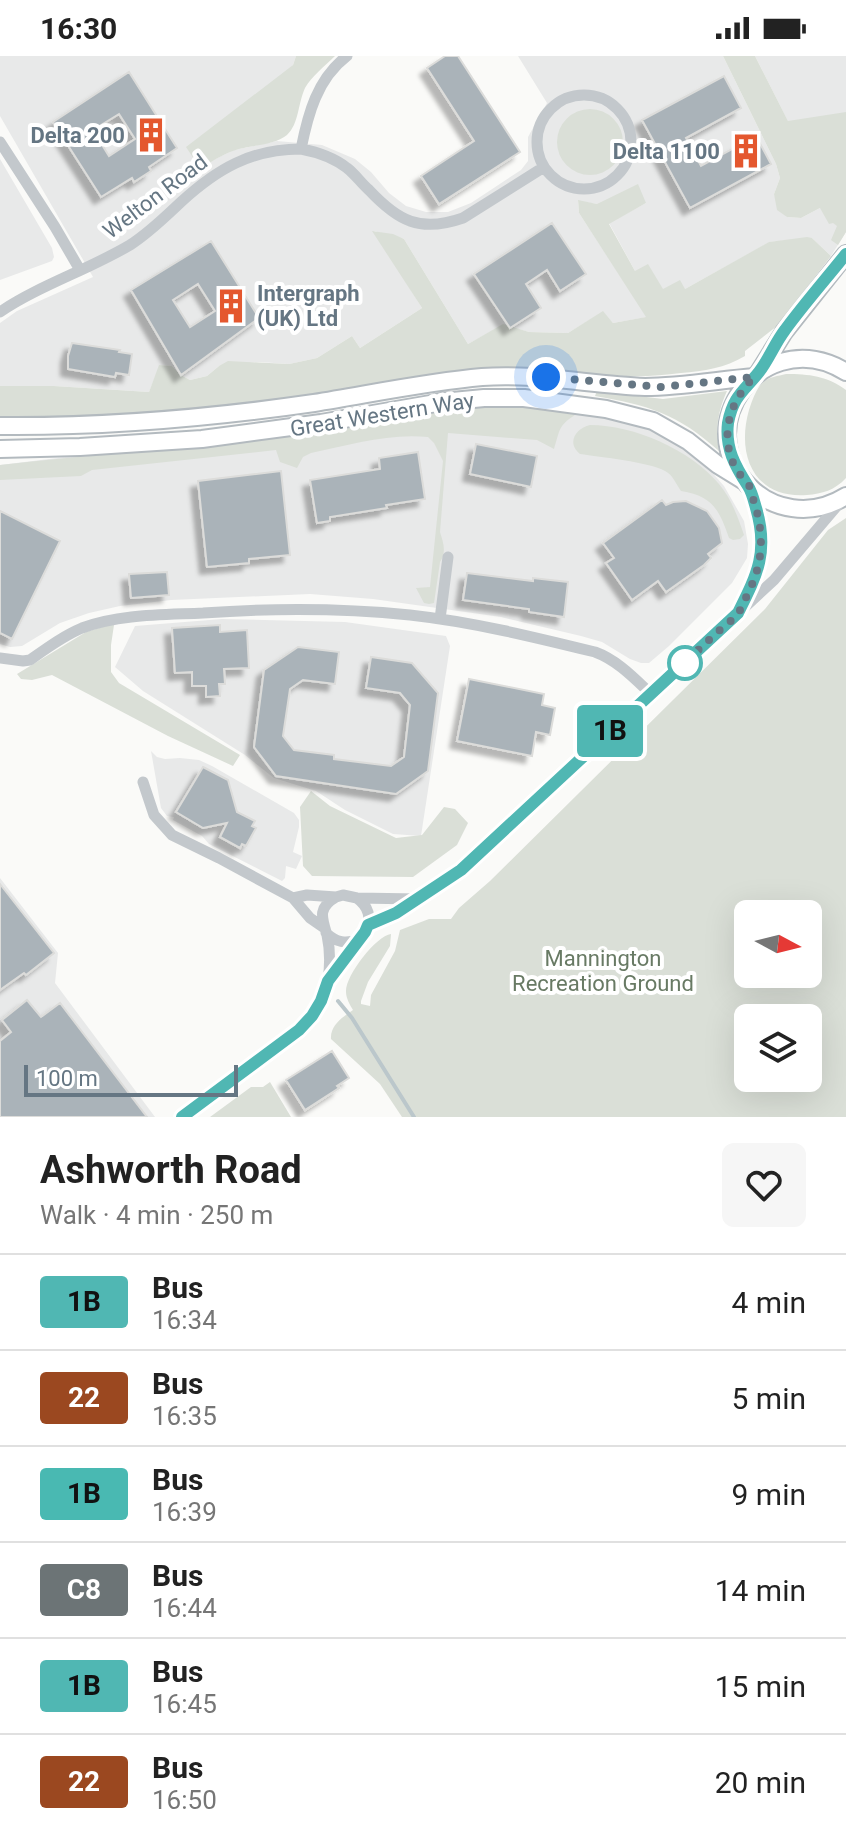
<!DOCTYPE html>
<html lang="en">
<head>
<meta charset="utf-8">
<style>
	:root { --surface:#fff; --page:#f6f6f6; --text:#222; --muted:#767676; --line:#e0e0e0 }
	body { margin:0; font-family:Roboto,sans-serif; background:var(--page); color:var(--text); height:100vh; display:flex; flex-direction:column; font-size:30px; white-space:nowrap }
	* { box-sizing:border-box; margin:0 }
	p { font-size:26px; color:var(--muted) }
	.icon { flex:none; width:44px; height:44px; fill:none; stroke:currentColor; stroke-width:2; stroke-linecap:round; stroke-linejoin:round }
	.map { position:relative; height:1061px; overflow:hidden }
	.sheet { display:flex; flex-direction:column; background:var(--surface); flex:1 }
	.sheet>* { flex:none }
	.badge { padding:0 16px; border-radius:6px; font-size:28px; line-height:52px }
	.needle { width:52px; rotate:97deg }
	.controls { position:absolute; left:734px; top:844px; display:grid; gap:16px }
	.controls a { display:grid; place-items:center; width:88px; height:88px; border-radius:12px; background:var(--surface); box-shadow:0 8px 32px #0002; font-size:40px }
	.scale { position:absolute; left:24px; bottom:20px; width:214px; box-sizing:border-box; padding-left:8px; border:4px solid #657683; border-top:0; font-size:22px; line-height:28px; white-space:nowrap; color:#657683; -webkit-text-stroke:6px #fff; paint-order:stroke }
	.you { position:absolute; width:40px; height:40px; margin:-20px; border:6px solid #fff; border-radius:50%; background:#1a73e8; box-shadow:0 0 0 12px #1a73e833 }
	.map>.badge { position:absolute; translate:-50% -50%; box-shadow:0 0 0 4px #fff }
	.round { display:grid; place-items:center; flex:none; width:84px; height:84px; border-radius:12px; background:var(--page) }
	.headline { display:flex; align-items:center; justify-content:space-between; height:136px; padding:0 40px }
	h1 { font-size:38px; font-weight:700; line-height:60px }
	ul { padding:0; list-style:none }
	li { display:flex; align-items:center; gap:24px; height:96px; padding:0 40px; border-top:2px solid var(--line) }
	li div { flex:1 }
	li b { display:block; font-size:30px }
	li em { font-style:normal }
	li .badge { min-width:88px; font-weight:700; text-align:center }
	.status { display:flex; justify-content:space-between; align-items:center; height:56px; padding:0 40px; background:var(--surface); direction:ltr }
	.status svg { height:22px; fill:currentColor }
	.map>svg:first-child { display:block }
	.built { fill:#e8e9e9 }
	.green { fill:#dadfd7; fill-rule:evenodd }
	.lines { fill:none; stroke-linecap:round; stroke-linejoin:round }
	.stream { stroke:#bbc7cb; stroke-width:4 }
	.building { fill:#aab3b9; stroke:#dcdcda; stroke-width:2; fill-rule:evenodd; filter:url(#shadow) }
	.secondary-casing { stroke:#b3babf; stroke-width:20 }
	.street { stroke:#c3c8cc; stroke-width:11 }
	.secondary { stroke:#fff; stroke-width:16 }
	.line-casing { stroke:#fff; stroke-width:18 }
	.line { stroke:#50b7b3; stroke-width:12 }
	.walk { stroke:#657683; stroke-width:8; stroke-dasharray:0 14.4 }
	.stop-dot { fill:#fff; stroke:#50b7b3; stroke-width:4 }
	.labels { text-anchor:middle; stroke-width:8; stroke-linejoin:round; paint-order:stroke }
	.poi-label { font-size:22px; font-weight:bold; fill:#657683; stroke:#fff; text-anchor:end }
	.street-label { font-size:22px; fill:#657683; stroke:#fff }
	.park-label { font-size:22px; fill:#687a64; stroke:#fff }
</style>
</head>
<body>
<div class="status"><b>16:30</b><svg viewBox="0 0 49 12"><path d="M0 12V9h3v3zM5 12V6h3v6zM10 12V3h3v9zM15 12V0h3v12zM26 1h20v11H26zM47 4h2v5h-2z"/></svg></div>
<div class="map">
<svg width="846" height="1061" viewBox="0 0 846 1061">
	<defs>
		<filter id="shadow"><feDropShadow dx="-7" dy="7" stdDeviation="2" flood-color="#0004"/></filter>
	</defs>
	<rect width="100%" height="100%" fill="#fafaf8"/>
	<path class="built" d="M0,0H296L293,9L205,110L215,103L234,94L277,85L322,89L355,103L371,116L389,137L406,150L426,156H448L471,147L521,114L528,105V81L547,47L518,0H723L776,108L780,122L774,138L787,161L801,162L820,152L808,105L755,0H846V176L831,200L812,182L770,186L685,233L663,234L635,215L609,167L646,147L597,148L578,145L579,157L647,261L613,267L603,256L568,277L529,276L503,269L468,288L404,183L374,175L422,252L360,292L352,280L317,302L289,308L259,306L219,310L207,320L190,324L181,319L172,310L160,309L149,336L54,330H0V267L17,255L93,221L0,60Z
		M0,103L52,192L54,201L52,205L0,224Z
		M555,352L635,365L672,382L701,404L724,430L744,465L748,488L747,502L732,527L669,590L649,607H641L630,603L602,586L581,580L501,561L373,543L310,538L171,544L120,550L89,557L60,567L22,590L10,591L0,588V409L82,399L236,386L327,374L441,354Z
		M222,563L345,566L446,580L450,590L421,780L393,778L345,754L316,735L274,722L245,699L143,635L115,611L135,570Z
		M151,695L157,701L165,703L180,702L199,704L212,710L294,757L299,764V771L293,796L302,800L296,813L286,810L285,822L282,825L209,788L202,780L173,764L174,761L167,760L161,752Z
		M0,822L58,897L55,927L155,1061H0Z"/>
	<path class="green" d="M296,0H335C325,10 312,20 305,32C298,47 299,68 287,79C275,89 253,89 239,93C226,97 215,103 205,110L198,109L186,91L293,9Z
		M723,0H755L788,65L846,56V176L838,189L831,184L837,170L833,167L829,168L820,152L801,162L787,161L777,154L774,138L780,122L776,108Z
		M557 86a33 33 0 1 1 66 0a33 33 0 1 1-66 0Z
		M638,128L646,147L609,168L635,215L648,208L663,233L680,224L685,233L769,186L807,181L812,182L831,200L777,270L745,295V300C725,312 704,315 681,317C663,319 645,321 627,320C594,319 562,313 530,312C447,311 366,332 284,344C190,357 95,361 0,363V330H54L149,336L159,309L172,310L181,319L190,324L207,320L219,310L228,305L289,308L317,302L352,280L360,292L422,252L372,175L393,178L404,183L468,288L503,268L529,276L568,277L603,255L613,267L646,261L579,157L578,144L597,148Z
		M786,318C809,318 827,320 846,334V422C835,434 822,438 807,439C754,443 736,399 749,354C752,345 756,333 763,326C769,321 778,320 786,318Z
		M597,335L663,343L727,335C718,355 715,373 719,395C678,358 648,349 595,340Z
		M503,350L555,352L573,356L575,359C558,370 560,374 554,393L537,384L448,377L440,476C443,486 447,496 440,506L434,547L429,548L424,547L416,532L430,531L443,405L434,387L428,381C389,377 349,389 311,397L303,401L297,412L280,406L276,394L92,414L81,420L0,424V409C91,398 183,393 273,381C350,371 426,352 503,350Z
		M590,369C634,369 691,394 719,428C731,442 738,461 744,479L740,483L733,484L729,482C719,453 712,440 681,435C676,428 673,419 665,415C649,406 600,401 580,398C566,387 576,372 590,369Z
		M846,462V1061H402L380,1028L331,983C330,969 343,961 353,954C350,949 346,942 346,936C345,920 376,880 391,878L390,890L368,926L361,945V948L370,950L371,939L395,895L400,874L429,863H451L459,852L490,825L765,553L828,474ZM808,858V918H748V858ZM748,962H808V1022H748Z
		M109,569H114L111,589V616L119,627L240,699L233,710L168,680L52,619L32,624L21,623L17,618L86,576Z
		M311,735L330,750L396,782L422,779L444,751L455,753L468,767L457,789L413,821L312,820L303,810L300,751Z
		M270,1026L291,1061H210L251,1031H263Z"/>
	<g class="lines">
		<path class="stream" d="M338,945L352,962L414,1061"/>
	</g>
	<path class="building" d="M445,0H458L520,96L439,148L421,120L474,85L427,12Z
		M129,16L177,92L149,111L151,115L134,126L132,122L101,141L53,66ZM119,58L135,83L109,100L93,74Z
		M724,20L741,52L686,82L701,110L756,80L771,108L690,152L642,64Z
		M552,167L586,218L560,235L547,214L526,228L541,252L510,272L474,218Z
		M211,185L259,262L181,319L131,234ZM198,228L215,255L190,271L173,244Z
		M72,287L120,294L119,296L132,298L129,319L116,317L115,321L68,313V300Z
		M476,388L537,400L531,431L470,418Z
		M418,396L425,443L386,449L387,452L330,461V465L317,467L310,424L380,413L379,402Z
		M281,415L290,499L249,503V507L207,511L198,425Z
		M662,444L666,449L673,446L686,445L707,455L719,472L722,487L708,498L711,502L704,509L666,536L658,525L632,544L606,507L614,502L603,487Z
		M0,455L60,485L12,583L0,577Z
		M167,516L169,539L131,542L129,518Z
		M467,517L533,525V522L568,526L564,561L529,556V553L463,544Z
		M220,569V576L247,574L249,612L224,613L225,628H219L220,640L206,641V630H192V616L175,617L172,572Z
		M298,591L339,596L335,628L303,624L290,633L283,680L294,694L334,699V703L391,710L404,701L410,649L400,637L366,632L371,601L412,607L438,637L428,715L396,738L276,720L254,691L264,614Z
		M469,623L544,638L542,649L555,652L550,679L536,676L532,700L457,685Z
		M203,711L228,724L237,756L255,765L252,770L256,772L246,790L242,788L240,792L220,781L227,767L203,772L176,756Z
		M0,828L54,897L26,919L24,917L0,934Z
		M27,944L41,961L60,947L147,1061H0V985L11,976L2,964Z
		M332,995L349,1022L337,1030L339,1032L305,1054L286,1024Z"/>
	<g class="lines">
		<g class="secondary-casing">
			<path id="secondary" d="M759,316L784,276L846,198
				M846,316C827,304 804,299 781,306C765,311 751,321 742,334C693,403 774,485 846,440
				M0,370C105,371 210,362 314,347C370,338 426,326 482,321C537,317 591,329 645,331C682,331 718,324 754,321
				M0,393L80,391L202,383L321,367L442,346L484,342H524L606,353L653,365L688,385L718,409L744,425"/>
		</g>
		<path class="street" d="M537 86a47 47 0 1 1 94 0a47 47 0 1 1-94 0Z
			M0,86L55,171L80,214
			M301,93C317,96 333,101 347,112C355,118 361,127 369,134C398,165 420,177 463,162L544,111
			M0,256C40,229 88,214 130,189C149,177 165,161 181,146C217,113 251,93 301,93C308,58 317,23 347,0
			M742,550C766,499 766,485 750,432
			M440,563L448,501
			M0,602L23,605L30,604C47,592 63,580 82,572C120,558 163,559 203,557C272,552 341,552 410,559C473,566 534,581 595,596C617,604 634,622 651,638
			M143,726L154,759L172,779L219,802L293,842L310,862L323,871
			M293,842L307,839L336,841L343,839L357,842L418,843
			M368,869L396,857L461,814L774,524L842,444
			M326,877C336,886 346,889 358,883
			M328,924L365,876C372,862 369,851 357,842
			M182,1061L299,974C312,960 324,944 328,924C330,911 330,893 327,879C322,862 317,852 336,841"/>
		<use href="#secondary" class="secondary"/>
	</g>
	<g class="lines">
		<g class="line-casing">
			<path id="line" d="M182,1061L299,974L312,960L321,945L328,925L365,876L368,869L396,857L461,814L738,557C757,519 769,496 756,452C754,445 752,436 748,430C735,410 725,392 728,367C733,340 744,335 759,316C769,303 775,287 785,274C804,248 826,223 846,198"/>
		</g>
		<use href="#line" class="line"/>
		<path class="walk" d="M546,321L661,331L754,321C730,345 719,379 735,411C739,419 746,424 750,431C752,436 753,444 755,449C764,479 763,505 750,533C746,541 743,549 739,556C735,562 727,568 721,573C709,584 697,595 685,607"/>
	</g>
	<defs>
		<g id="building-bare" transform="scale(2.76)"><path d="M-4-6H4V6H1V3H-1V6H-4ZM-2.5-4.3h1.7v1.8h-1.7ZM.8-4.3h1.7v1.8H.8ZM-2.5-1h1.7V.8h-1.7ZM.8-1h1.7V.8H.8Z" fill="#e4572e" stroke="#fff" stroke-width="2.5" paint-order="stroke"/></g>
	</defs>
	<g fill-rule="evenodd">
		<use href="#building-bare" x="151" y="79"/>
		<use href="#building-bare" x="746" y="95"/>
		<use href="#building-bare" x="231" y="250"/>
	</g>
	<circle class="stop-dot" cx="685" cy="607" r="16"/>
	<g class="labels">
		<g class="poi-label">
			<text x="125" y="87">Delta 200</text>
			<text x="720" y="103">Delta 1100</text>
			<text x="257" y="245" text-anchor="start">Intergraph<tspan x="257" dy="25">(UK) Ltd</tspan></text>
		</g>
		<g class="street-label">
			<text transform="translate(155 140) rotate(-37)" y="8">Welton Road</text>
			<text transform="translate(382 358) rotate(-9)" y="8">Great Western Way</text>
		</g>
		<g class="park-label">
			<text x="603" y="910">Mannington<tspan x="603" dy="25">Recreation Ground</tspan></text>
		</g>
	</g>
</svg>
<div class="controls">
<a><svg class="needle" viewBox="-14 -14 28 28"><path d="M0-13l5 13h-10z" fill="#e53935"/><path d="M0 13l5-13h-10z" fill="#767676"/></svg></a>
<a><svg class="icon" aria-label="layers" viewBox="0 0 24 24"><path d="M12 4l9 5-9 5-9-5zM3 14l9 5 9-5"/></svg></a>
</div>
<div class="scale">100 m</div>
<div class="you" style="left:546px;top:321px"></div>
<b class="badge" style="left:610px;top:675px;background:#50b7b3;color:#111">1B</b>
</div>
<section class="sheet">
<div class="headline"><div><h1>Ashworth Road</h1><p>Walk · 4 min · 250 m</p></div><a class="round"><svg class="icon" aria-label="heart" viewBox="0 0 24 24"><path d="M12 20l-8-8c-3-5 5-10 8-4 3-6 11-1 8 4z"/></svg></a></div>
<ul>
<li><span class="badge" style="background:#50b7b3;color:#111">1B</span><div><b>Bus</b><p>16:34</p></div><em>4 min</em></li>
<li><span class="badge" style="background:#9b4820;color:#fff">22</span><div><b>Bus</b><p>16:35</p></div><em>5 min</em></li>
<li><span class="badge" style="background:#49b9b2;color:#111">1B</span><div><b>Bus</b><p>16:39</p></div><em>9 min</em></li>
<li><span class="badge" style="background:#6c7476;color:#fff">C8</span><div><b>Bus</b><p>16:44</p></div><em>14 min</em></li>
<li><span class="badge" style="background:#50b7b3;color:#111">1B</span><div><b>Bus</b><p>16:45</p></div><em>15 min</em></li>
<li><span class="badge" style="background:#9b4820;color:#fff">22</span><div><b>Bus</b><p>16:50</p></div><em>20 min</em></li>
</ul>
</section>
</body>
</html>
